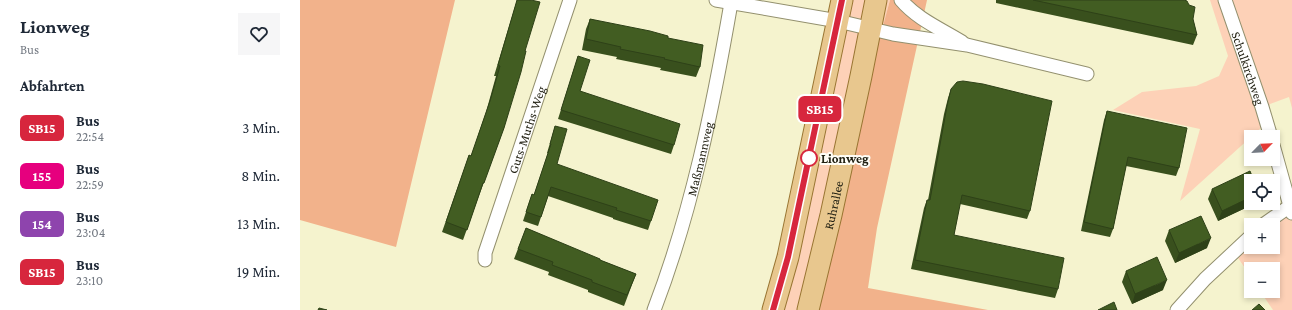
<!DOCTYPE html>
<html lang="de">
<head>
<meta charset="utf-8">
<style>
	:root { --surface:#fff; --page:#f6f6f7; --text:#1f2937; --muted:#747a83 }
	body { margin:0; font-family:"Crimson Pro",serif; background:var(--page); color:var(--text); height:100vh; display:flex; flex-direction:column; font-size:15px; white-space:nowrap }
	* { box-sizing:border-box; margin:0 }
	p { font-size:13px; color:var(--muted) }
	.icon { flex:none; width:22px; height:22px; fill:none; stroke:currentColor; stroke-width:2; stroke-linecap:round; stroke-linejoin:round }
	.map { position:relative; flex:1; overflow:hidden }
	.panel { display:flex; flex-direction:column; background:var(--surface); width:300px }
	.panel>* { flex:none }
	.badge { padding:0 8px; border-radius:6px; font-size:14px; line-height:26px }
	.needle { width:26px; rotate:66deg }
	.controls { position:absolute; left:944px; top:130px; display:grid; gap:8px }
	.controls a { display:grid; place-items:center; width:36px; height:36px; border-radius:0px; background:var(--surface); box-shadow:0 2px 6px #0003; font-size:20px }
	.map>.badge { position:absolute; translate:-50% -50%; box-shadow:0 0 0 2px #fff }
	h2 { padding:0 20px; font-size:15px; line-height:36px }
	.round { display:grid; place-items:center; flex:none; width:42px; height:42px; border-radius:0px; background:var(--page) }
	.overview { display:flex; align-items:center; justify-content:space-between; height:68px; padding:0 20px }
	h1 { font-size:19px; font-weight:700; line-height:30px }
	ul { padding:0; list-style:none }
	li { display:flex; align-items:center; gap:12px; height:48px; padding:0 20px }
	li div { flex:1 }
	li b { display:block; font-size:15px }
	li em { font-style:normal }
	li .badge { min-width:44px; font-weight:700; text-align:center }
	main { display:flex; flex:1; min-height:0 }
	.map>svg:first-child { display:block }
	.green { fill:#fdd1b7 }
	.forest { fill:#f2b28b }
	.lines { fill:none; stroke-linecap:round; stroke-linejoin:round }
	.street-casing { stroke:#93906e; stroke-width:15 }
	.primary-casing { stroke:#997532; stroke-width:23 }
	.street { stroke:#fff; stroke-width:13 }
	.primary { stroke:#e8c78e; stroke-width:21 }
	.wall { fill:#39501d }
	.shaded-wall { fill:#2e4118 }
	.building { fill:#425d22; stroke:#2e4118 }
	.line-casing { stroke:#fff; stroke-width:9 }
	.line { stroke:#d7263d; stroke-width:6 }
	.stop-dot { fill:#fff; stroke:#d7263d; stroke-width:2 }
	.labels { text-anchor:middle; stroke-width:4; stroke-linejoin:round; paint-order:stroke }
	.street-label { font-size:13px; fill:#222113; stroke:#fffef7 }
	.stop-label { font-size:13px; font-weight:bold; fill:#222113; stroke:#fffef7; text-anchor:start }
</style>
</head>
<body>
<main>
<section class="panel">
<div class="overview"><div><h1>Lionweg</h1><p>Bus</p></div><a class="round"><svg class="icon" aria-label="heart" viewBox="0 0 24 24"><path d="M12 20l-8-8c-3-5 5-10 8-4 3-6 11-1 8 4z"/></svg></a></div>
<h2>Abfahrten</h2>
<ul>
<li><span class="badge" style="background:#d7263d;color:#fff">SB15</span><div><b>Bus</b><p>22:54</p></div><em>3 Min.</em></li>
<li><span class="badge" style="background:#e6007e;color:#fff">155</span><div><b>Bus</b><p>22:59</p></div><em>8 Min.</em></li>
<li><span class="badge" style="background:#8e44ad;color:#fff">154</span><div><b>Bus</b><p>23:04</p></div><em>13 Min.</em></li>
<li><span class="badge" style="background:#d7263d;color:#fff">SB15</span><div><b>Bus</b><p>23:10</p></div><em>19 Min.</em></li>
</ul>
</section>
<div class="map">
<svg width="992" height="310" viewBox="0 0 992 310">
	<rect width="100%" height="100%" fill="#f5f3ce"/>
	<path class="green" d="M543,0H590L507,310H474Z
		M910,0H992V108L989,97L970,104L961,128L880,201L900,129L813,110L842,92L896,86L919,76L928,56Z
		M992,212V310H973L960,291H973V269H951V277L934,252L951,238V247H973V225Z"/>
	<path class="forest" d="M0,0H155L96,247L0,220Z
		M590,0H627L577,228L568,288L688,310H509L532,215Z"/>
	<g class="lines">
		<g class="street-casing">
			<g id="street">
				<path d="M416,0L538,21L593,34L667,45L787,74"/>
				<path d="M601,0C617,19 641,29 662,42"/>
				<path id="s1" d="M925,0L962,107L971,137"/>
				<path d="M973,145L992,213"/>
				<path d="M963,225L990,206"/>
				<path id="s2" d="M185,260V253L270,0"/>
				<path id="s3" d="M354,310C392,211 413,107 431,3"/>
				<path d="M877,310L905,279L951,236"/>
			</g>
		</g>
		<g class="primary-casing">
			<g id="primary">
				<path d="M473,310L488,257L542,0"/>
				<path id="s4" d="M508,310L531,215L561,76L576,0"/>
			</g>
		</g>
		<use href="#street" class="street"/>
		<use href="#primary" class="primary"/>
	</g>
	<path class="wall" d="M217,0L225,51L204,128L180,193L163,240L142,232L169,155L171,156L186,112L196,76H194Z
		M696,0H884L893,19L897,35L893,45L696,3Z
		M290,19L368,38L400,67L396,77L360,70L361,68L316,59L317,57L282,50L286,29Z
		M278,56L280,91L374,145L371,154L258,119Z
		M651,89L730,211L727,219L660,204L654,235L758,289L755,298L611,269L624,208L627,200H628L644,114L648,98Z
		M807,111L879,168L876,176L826,166L813,229L810,237L781,231L804,120Z
		M255,126L257,164L351,221L348,230L313,219V218L248,196L238,226L223,221L232,194L234,195L248,153H247Z
		M912,189L956,203L918,221L908,199Z
		M226,228L300,260L336,274L324,306L288,292V290L248,275L249,272L214,259Z
		M869,230L907,248L875,263L865,241Z
		M826,271L863,290L832,304L822,282Z"/>
	<path class="shaded-wall" d="M951,197V203H956L918,221L922,211Z
		M911,238L907,248L875,263L879,253Z
		M867,280L863,290L832,304L835,294Z"/>
	<path class="building" d="M217,0H231L240,2L225,51H226L221,72L204,128L184,183H183L167,230L146,222L169,155L171,156L190,101L200,66L198,65Z
		M733,0H884L887,1L889,5L895,7L893,19L897,35Z
		M290,19L350,31L368,36V38L403,45L400,67L364,59L365,58L320,49L321,47L286,39Z
		M278,56L290,60L280,91L380,124L374,145L261,110Z
		M663,81L683,84L752,101L730,211L662,195L654,235L764,258L758,289L615,260L627,200H630L647,106L651,89L657,82Z
		M807,111L887,128L879,168L828,157L813,229L784,222Z
		M255,126L267,129L257,164L358,200L351,221L316,210L317,208L251,187L241,217L226,212L232,194L234,195L251,144H250Z
		M950,171L954,181H951V197L922,211L912,189Z
		M901,216L911,238L879,253L869,230Z
		M226,228L300,259V260L336,274L327,295L292,282V280L252,265L253,262L218,249Z
		M857,257L867,280L835,294L826,271Z
		M814,302L817,310H798Z
		M959,304L965,310H952Z
		M19,308L27,310H18Z"/>
	<g class="lines">
		<g class="line-casing">
			<path id="line" d="M473,310L488,257L542,0"/>
		</g>
		<use href="#line" class="line"/>
	</g>
	<circle class="stop-dot" cx="509" cy="158" r="8"/>
	<g class="labels">
		<g class="street-label">
			<text dy="5" stroke="none"><textPath href="#s1" startOffset="72">Schulkirchweg</textPath></text>
			<text dy="5" stroke="none"><textPath href="#s2" startOffset="137">Guts-Muths-Weg</textPath></text>
			<text dy="5" stroke="none"><textPath href="#s3" startOffset="158">Maßmannweg</textPath></text>
			<text dy="5" stroke="none"><textPath href="#s4" startOffset="108">Ruhrallee</textPath></text>
		</g>
		<g class="stop-label">
			<text x="521" y="163">Lionweg</text>
		</g>
	</g>
</svg>
<div class="controls">
<a><svg class="needle" viewBox="-14 -14 28 28"><path d="M0-13l5 13h-10z" fill="#e53935"/><path d="M0 13l5-13h-10z" fill="#747a83"/></svg></a>
<a><svg class="icon" aria-label="locate" viewBox="0 0 24 24"><circle cx="12" cy="12" r="6"/><path d="M12 2v4M12 18v4M2 12h4M18 12h4"/></svg></a>
<a>+</a>
<a>−</a>
</div>
<b class="badge" style="left:520px;top:109px;background:#d7263d;color:#fff">SB15</b>
</div>
</main>
</body>
</html>
